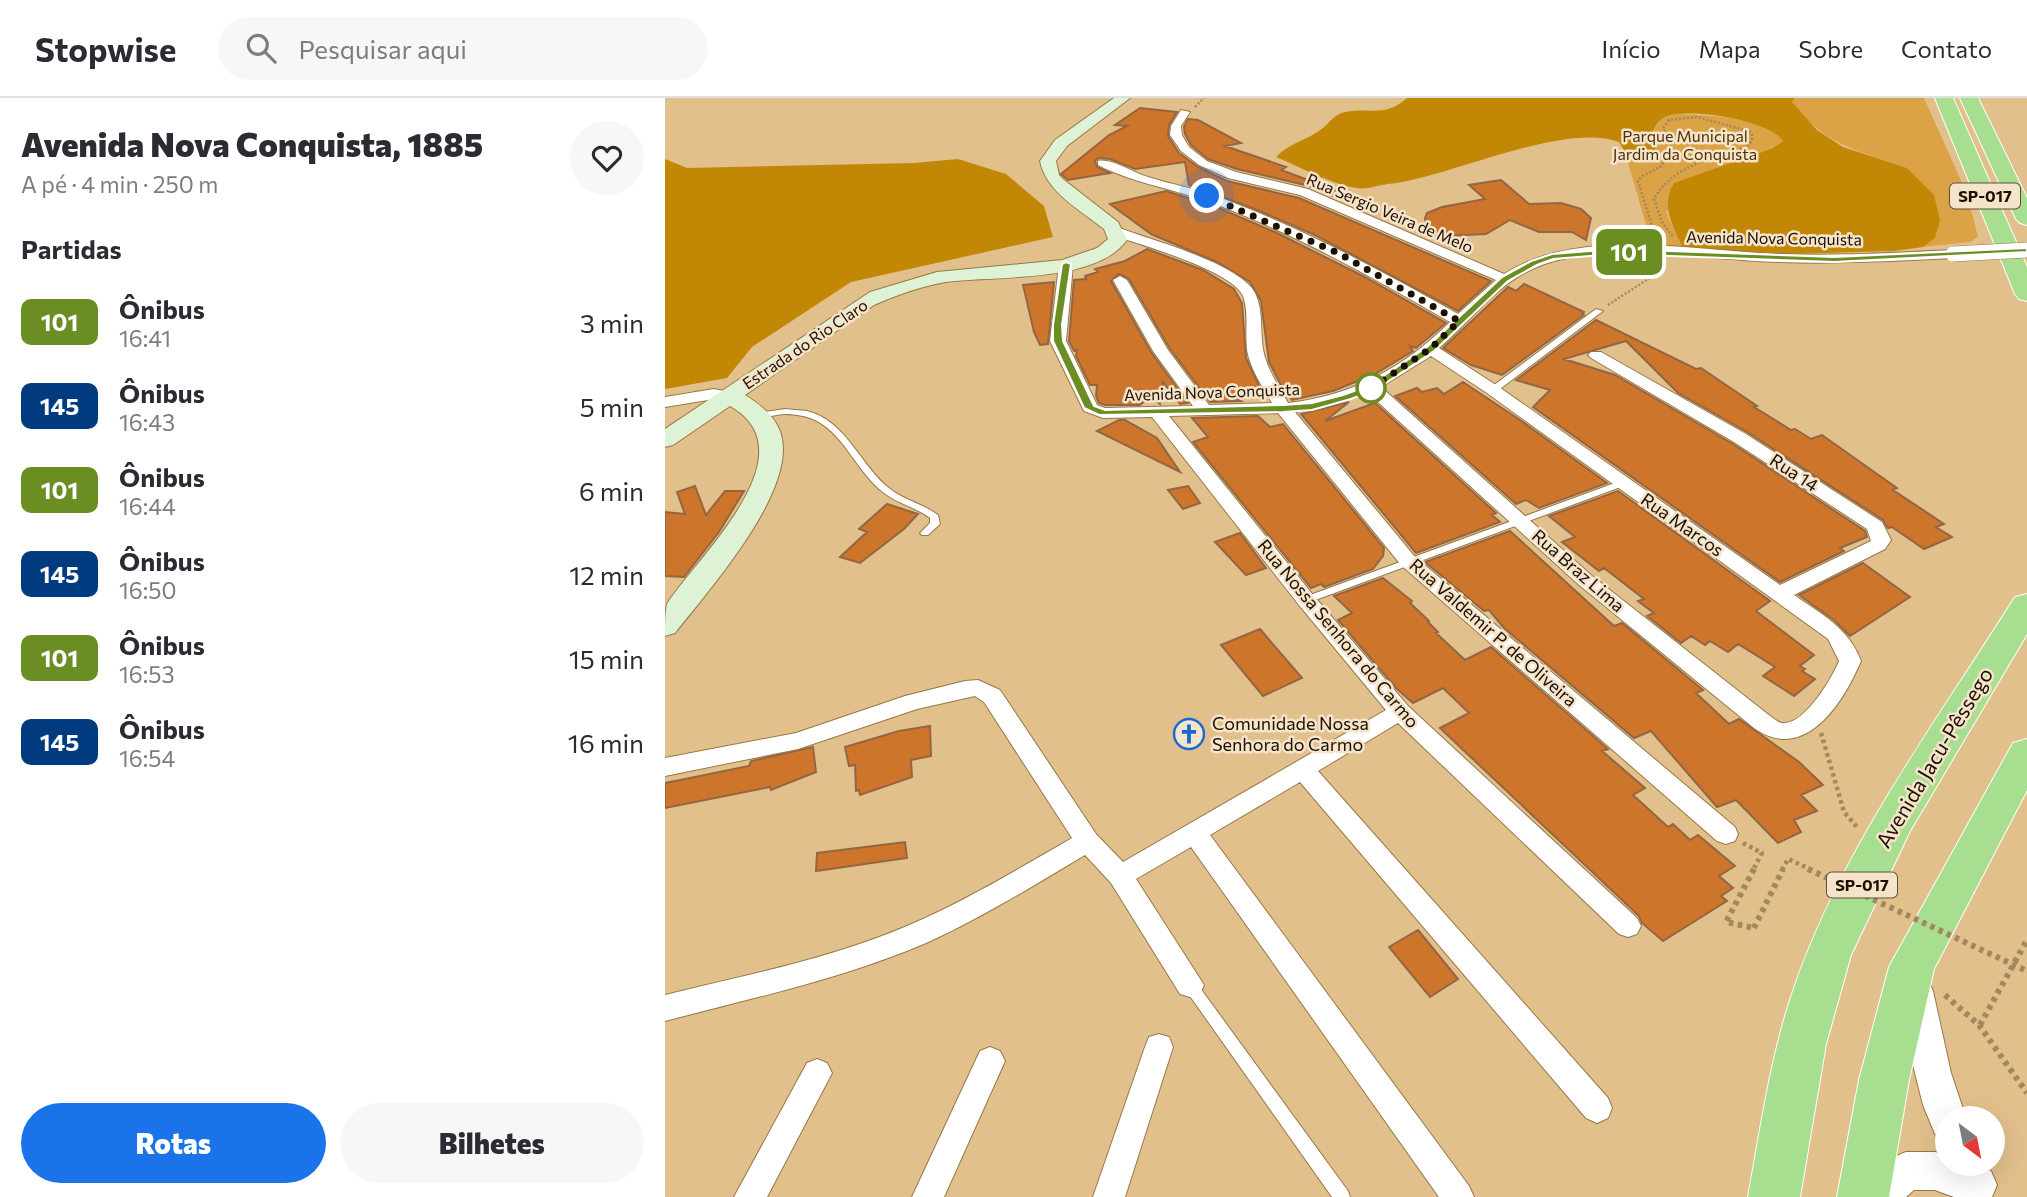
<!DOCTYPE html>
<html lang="pt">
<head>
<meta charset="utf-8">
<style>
	:root { --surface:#fff; --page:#f7f7f7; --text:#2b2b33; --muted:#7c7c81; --line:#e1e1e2; --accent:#1a73e8 }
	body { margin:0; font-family:Commissioner,sans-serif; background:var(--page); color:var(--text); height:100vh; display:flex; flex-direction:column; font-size:26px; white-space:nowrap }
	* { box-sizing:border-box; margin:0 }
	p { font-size:23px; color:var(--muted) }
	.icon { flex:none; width:38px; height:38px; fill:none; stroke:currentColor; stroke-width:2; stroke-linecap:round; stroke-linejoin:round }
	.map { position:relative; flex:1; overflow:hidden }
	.panel { display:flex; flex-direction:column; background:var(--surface); width:665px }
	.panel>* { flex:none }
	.badge { padding:0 14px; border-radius:10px; font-size:24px; line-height:46px }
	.needle { width:46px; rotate:148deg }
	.tools { position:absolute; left:1270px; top:1008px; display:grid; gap:14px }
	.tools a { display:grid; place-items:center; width:70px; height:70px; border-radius:50%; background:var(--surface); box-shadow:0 7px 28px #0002; font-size:35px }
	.you { position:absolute; width:35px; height:35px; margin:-18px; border:5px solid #fff; border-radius:50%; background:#1a73e8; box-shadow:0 0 0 10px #1a73e833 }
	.map>.badge { position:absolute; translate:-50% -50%; box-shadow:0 0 0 4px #fff }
	h2 { padding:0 21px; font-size:26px; line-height:63px }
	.round { display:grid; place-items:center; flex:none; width:74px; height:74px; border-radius:37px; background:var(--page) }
	.overview { display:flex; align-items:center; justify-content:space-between; height:119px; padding:0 21px }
	h1 { font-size:33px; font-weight:800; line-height:52px }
	.cta { display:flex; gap:14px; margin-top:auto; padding:14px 21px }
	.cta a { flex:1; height:80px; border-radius:42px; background:var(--accent); color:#fff; font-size:28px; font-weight:800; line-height:80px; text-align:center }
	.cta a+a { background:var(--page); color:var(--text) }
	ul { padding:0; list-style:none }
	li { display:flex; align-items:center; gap:21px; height:84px; padding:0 21px }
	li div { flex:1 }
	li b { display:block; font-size:26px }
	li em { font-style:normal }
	li .badge { min-width:77px; font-weight:700; text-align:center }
	header { display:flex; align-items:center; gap:42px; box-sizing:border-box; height:98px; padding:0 35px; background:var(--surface); border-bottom:2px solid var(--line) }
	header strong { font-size:33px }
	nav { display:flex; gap:38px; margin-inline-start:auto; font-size:24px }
	.search { width:490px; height:63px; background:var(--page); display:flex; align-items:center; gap:18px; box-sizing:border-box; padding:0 24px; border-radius:38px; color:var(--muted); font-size:26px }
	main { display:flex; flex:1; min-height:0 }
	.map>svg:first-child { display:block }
	.green { fill:#dba345 }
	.forest { fill:#c38706 }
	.building { fill:#cd762b; stroke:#946543; stroke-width:2 }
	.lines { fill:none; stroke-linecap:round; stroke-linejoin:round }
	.service-casing { stroke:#977745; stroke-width:2 }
	.minor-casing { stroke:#977745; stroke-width:2 }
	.tertiary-casing { stroke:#977745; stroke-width:2 }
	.secondary-casing { stroke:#977745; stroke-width:2 }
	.trunk-casing { stroke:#fff; stroke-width:2 }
	.path-far2 { stroke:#a3885f; stroke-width:2.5; stroke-dasharray:2 2; stroke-linecap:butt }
	.path-far1 { stroke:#a3885f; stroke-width:4.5; stroke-dasharray:3.5 3.5; stroke-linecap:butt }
	.path { stroke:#a3885f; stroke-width:6; stroke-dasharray:4.5 4.5; stroke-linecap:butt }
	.service { fill:#fff; fill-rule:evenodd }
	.minor { fill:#fff; fill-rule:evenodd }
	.tertiary { fill:#fff; fill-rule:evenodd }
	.secondary { fill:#def2d5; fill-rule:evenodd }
	.trunk { fill:#a7de90; fill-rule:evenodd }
	.minor-bridge-casing { stroke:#977745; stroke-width:16; stroke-linecap:butt }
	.path-bridge-far1 { stroke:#a3885f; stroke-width:4.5; stroke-dasharray:3.5 3.5; stroke-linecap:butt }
	.path-bridge { stroke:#a3885f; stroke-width:6; stroke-dasharray:4.5 4.5; stroke-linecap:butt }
	.minor-bridge { stroke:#fff; stroke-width:15 }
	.line { fill:#6b8e23; stroke:#fff; stroke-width:2 }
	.walk { stroke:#1c1000; stroke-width:7; stroke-dasharray:0 12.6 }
	.stop-dot { fill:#fff; stroke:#6b8e23; stroke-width:3.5 }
	.labels { text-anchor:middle; stroke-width:5; stroke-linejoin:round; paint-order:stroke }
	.far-park-label { font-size:16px; fill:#4b3205; stroke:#f5e3ca }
	.shield { fill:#f5e3ca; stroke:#5d4f3d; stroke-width:2 }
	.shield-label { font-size:16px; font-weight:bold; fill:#1c1000 }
	.far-street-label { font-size:16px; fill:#1c1000; stroke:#f5e3ca }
	.street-label { font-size:18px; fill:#1c1000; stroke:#f5e3ca }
	.poi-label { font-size:18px; fill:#1c1000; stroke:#f5e3ca; text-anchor:start }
	.near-street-label { font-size:21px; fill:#1c1000; stroke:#f5e3ca }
</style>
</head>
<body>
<header>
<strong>Stopwise</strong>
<div class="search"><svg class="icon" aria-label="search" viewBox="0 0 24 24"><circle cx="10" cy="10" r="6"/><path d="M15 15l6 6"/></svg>Pesquisar aqui</div>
<nav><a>Início</a><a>Mapa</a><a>Sobre</a><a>Contato</a></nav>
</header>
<main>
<section class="panel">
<div class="overview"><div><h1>Avenida Nova Conquista, 1885</h1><p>A pé · 4 min · 250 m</p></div><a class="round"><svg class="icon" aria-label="heart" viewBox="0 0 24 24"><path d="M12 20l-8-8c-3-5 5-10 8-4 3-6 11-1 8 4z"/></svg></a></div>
<h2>Partidas</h2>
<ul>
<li><span class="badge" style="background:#6b8e23;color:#fff">101</span><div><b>Ônibus</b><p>16:41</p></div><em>3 min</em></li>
<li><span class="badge" style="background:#003b80;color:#fff">145</span><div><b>Ônibus</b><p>16:43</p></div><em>5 min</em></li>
<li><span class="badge" style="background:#6b8e23;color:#fff">101</span><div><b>Ônibus</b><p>16:44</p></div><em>6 min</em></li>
<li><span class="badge" style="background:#003b80;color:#fff">145</span><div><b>Ônibus</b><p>16:50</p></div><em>12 min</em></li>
<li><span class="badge" style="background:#6b8e23;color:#fff">101</span><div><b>Ônibus</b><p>16:53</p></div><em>15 min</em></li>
<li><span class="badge" style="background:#003b80;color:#fff">145</span><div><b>Ônibus</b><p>16:54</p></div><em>16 min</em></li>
</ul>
<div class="cta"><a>Rotas</a><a>Bilhetes</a></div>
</section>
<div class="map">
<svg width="1362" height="1099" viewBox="0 0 1362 1099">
	<rect width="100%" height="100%" fill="#e2c08c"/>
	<path class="green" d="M1130,0H1259L1302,96L1313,139L1305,144L1258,149L1270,140L1242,70C1194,53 1158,47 1127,4Z
		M1012,16C1039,17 1103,19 1118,43L1108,50L1075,61L1001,114L1018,151L987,148L960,54L990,53L988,32L997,20Z"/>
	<path class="forest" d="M742,0H1130L1127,4L1152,32L1178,49L1242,70L1269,97L1275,122L1270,140L1258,149L1229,153L1126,156L1018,151C1008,127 995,109 1009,85L1108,50L1118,43C1105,22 1020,8 998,20C994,22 991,28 988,32L991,53L960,54L954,44C898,23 784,80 723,86C714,87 701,92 691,90C666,86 635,69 611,59C624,45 643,42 658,30C665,24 670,16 680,14C706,9 719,20 742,0Z
		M0,61L22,70L249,65L293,61L341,76L379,108L388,139L186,184L87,249L62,280L0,291Z"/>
	<path class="building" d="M475,10L512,14L504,27L503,38L514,55L533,69L562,83L634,100L826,183L793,213L650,137L590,111L524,87L520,64L470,71L445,61L433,60L430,63L432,69L445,75L403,82L396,76L444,37L462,28L450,27Z
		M523,21L533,22L576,45L560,48L621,69L616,72L676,94L666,98L644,88L572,71L543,61L526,47L520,36L519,29Z
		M836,82L864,106L896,105L916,111L926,120L921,142L907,134H874L845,122L821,136L763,139L760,120L762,115L777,109L820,101L804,87Z
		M501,93L549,108L610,134L698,178L781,225L751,250L745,248L748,253L710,276L668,293L627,302L617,289L604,264L596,203L585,184L552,164L486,136L445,106Z
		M482,151L538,172L569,191L577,205L581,260L597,294L571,300L576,303L545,304L505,251L464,181L454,176L446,183L486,254L523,305L515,306L498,284L495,306L486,298L475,307H440L434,305L431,298L432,287H425L411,258L412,252L409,253L404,243L409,182L421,181L420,178L433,174L430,171L460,163Z
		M389,184L383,246L375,247L369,234L358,187Z
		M859,186L919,214L917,216L919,217L837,277L806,267L778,250L843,189L851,193Z
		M931,222L1031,271L1036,270L1092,308L1089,309L1126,332L1130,331L1146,341L1157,337L1232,390L1228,392L1279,426L1271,429L1287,439L1259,451L1227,429L1223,430L1218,422L1082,334L1013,295L961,243L899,261L950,277L1068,346L1200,433L1202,439L1175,450L1179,453L1115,484L868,309L885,292L851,282Z
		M798,284L855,322L942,385L874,410L861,402L851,406L730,298L752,290L757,294L772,290L779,296Z
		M684,304L660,323L710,305L831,415L827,417L835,424L751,455L636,316Z
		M593,318L605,329L618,326L719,450L718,458L708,471L659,489L656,486L646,490L528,344L543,339L527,320Z
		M454,322H460L492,340L515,374L432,333Z
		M30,388L41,417L60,393H79L54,434L19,479L0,478V414L20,416L12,394Z
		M523,388L535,405L518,411L503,392Z
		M953,393L1105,503L1091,513L1149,557L1135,568L1140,571L1137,573L1150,581L1129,598L1098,578L1110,569L1073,546L1063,554L1045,543L1040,547L1026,538L1016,545L982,518L989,515L973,503L979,501L939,470L934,473L897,444L910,439L884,418Z
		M222,406L253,416L239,431L195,465L175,459L202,434L194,431Z
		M845,433L949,528L957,525L1038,592L1031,595L1064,626L1074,621L1134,664L1158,687L1136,697L1152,713L1129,722L1136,734L1113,745L1071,702L1052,709L986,633L969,640L839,530L824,512L819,513L760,464Z
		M575,435L601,470L581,477L550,444Z
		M1198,465L1245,499L1185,538L1170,523L1134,497Z
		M718,480L747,503L745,505L764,523L763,524L773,534L771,535L800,562L826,549L943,651L937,653L980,690L968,697L1003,729L1008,726L1025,742L1033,737L1070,768L1054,778L1068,790L1056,798L1062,803L998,843L977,825L974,818L775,630L804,615L778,590L748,605L731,590L673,522L687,515L669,498Z
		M595,531L637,580L598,598L556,547Z
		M265,628L266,658L246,662L247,679L195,697L194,692L191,693L190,667L184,668L180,649L234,633Z
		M148,649L151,674L106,692L105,689L0,710V685L84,668L86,663Z
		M240,744L242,760L151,773L152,755Z
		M753,832L793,881L765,899L724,849Z"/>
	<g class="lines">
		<g class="service-casing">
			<path id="service" d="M931,211L938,213L831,294H825V290Z
				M120,311C127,312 135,312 142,313C182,323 195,368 225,391C239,402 258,406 273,417L275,426L263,437H257L255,435L265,425V420C251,409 232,406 218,394C193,375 179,337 152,323C142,318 131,316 120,316C110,316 98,322 89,317L93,315Z
				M958,382L961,383V387L645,504H637L636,502L637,500Z
				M525,881L530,883L683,1093L685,1099H667L520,891L518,887L520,883Z"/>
		</g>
		<g class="minor-casing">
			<path id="minor" d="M516,12L525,14L516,28L517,37L524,49L542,63L571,74L643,91L839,176C915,128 1027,153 1112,156C1171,158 1229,155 1288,152L1295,156L1288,160C1229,163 1170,166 1112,164C1042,162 937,142 872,169C832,185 806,223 774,250L834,289L1115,487L1206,443L1202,431L1069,344L926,260L923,257L926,254H936L1081,336L1217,424L1226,442L1220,451L1129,497C1156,516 1184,530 1196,563C1178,605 1140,666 1089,630L913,486L703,295L667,307L630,314L750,459L1070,729L1073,736L1070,743L1061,746L1052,743L736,467L613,315L504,318L648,497L743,608L972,820L976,828L972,836L963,839L954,836L733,625L653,673L943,1000L947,1010L943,1020L932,1025L921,1020L635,684L545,737L804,1088L809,1099H774L526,749L471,781L539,887L535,896L525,899L515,896L446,785L420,757C368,788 316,820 261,845C177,881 87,900 0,923V897C81,877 165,861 242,828C299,804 353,771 407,740L319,604L310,598L252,611L133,651L0,678V660L131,635L240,598L300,583L313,582L335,592L431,736L458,764L721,612L634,507L487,319L438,320L419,313L385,243L394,167L401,163L408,167L401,243L432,307L440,310L528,308L488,253L448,182L455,178L462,182L503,252L544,307L607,305C598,289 585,271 582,252C580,234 584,214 578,198C568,173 474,146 447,137V131H457C487,142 579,167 591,197C598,213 595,233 598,251C601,270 614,288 623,305C687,298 740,269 785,224C709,180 632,137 550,106C511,91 470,86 433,67V63C447,60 468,75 483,79C508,87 534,91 559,101C641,132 717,173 793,216L831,182L635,97L563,80L534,67L516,53L505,37L506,28ZM766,258L822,295L1163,541L1174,563C1167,580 1141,624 1120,625C1114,626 1110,621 1105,618L927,478L716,289Z
				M49,291L69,295L71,298L63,303L49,301L0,309V299Z
				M494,936L504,939L508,949L460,1099H428L480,949L484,939Z
				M325,949L335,953L340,963L279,1099H247L315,953Z
				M152,961L162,965L167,975L102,1099H69L142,965Z"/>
		</g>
		<g class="tertiary-casing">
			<path id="tertiary" d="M1251,877L1263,882L1268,893L1286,975L1301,1020H1283V1041L1270,1036L1258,1007L1246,959L1234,893L1239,882Z
				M1241,1054H1270L1283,1058V1066H1307L1326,1073L1332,1087L1327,1099H1289L1270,1092H1249L1241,1099H1192C1201,1078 1220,1062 1241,1054Z"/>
		</g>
		<g class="secondary-casing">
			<path id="secondary" d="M449,0H465L402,48L391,63L394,77L399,82L453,124L462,142C430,186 331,177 281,184C256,188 232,197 209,207L80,297C96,307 114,321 117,341C128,397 44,492 10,535L0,538C0,529 0,514 2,506C31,460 148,355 65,308L8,347L0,349V331L205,194L272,174L397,162L432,150L443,141L439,131C415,112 381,94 375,63L390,42Z"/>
		</g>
		<g class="trunk-casing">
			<path id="trunk" d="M1270,0H1288L1362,169V203L1354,201L1350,196Z
				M1295,0H1313L1362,100V127L1355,125L1351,121Z
				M1362,496V536L1245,733L1186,857L1161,946L1135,1099H1083C1096,1028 1106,955 1130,887C1179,747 1272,623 1350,499Z
				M1362,641V692L1269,871L1244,982L1224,1099H1172L1194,982L1224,869L1348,645Z"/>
		</g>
		<path class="path-far2" d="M530,9L539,0
			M990,138L973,83L977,78L997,68L1006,46L998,30L1004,22L1032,19L1083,33L1087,36V43L1081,49C1047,61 1008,67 989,101L997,124L1008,139
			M943,207L991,176L997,166"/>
		<path class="path-far1" d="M1156,635L1179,714L1192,729
			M1078,745L1097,755L1088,772"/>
		<path class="path" d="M1089,771L1061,824L1089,830
			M1280,897L1314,927L1362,995
			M1315,927L1362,842"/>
		<use href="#service" class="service"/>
		<use href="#minor" class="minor"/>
		<use href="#tertiary" class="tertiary"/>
		<use href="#secondary" class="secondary"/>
		<use href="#trunk" class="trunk"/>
		<g class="minor-bridge-casing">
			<path id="minor-bridge" d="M1288,156L1362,152"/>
		</g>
		<path class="path-bridge-far1" d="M1117,772L1123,761L1147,772"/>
		<path class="path-bridge" d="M1143,771L1362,873
			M1089,830L1118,771"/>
		<use href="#minor-bridge" class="minor-bridge"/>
	</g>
	<path class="line" d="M1362,150V154L1169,164L950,156L888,161L872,167L843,183L769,253L710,292L686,301L647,312L618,314L434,317L419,310L388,243V227L397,166L401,164L406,166L397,227L398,243L429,308L440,312L618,307L647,305L678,297L703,288L762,249L837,179L866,163L887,156L950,151L1169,159Z"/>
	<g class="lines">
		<path class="walk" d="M542,98L673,155L794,223L765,251L706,290"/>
	</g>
	<defs>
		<g id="church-ring" transform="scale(1.575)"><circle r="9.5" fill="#f5e3ca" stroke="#146ad4" stroke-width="1.5"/><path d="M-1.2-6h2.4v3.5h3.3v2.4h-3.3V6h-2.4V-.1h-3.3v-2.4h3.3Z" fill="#146ad4"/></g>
	</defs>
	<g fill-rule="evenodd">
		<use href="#church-ring" x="524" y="636"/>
	</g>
	<circle class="stop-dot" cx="706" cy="290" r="14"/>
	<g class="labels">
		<g class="far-park-label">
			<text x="1020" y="44">Parque Municipal<tspan x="1020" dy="18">Jardim da Conquista</tspan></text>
		</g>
		<g class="shield">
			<rect x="1285" y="85.5" width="70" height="25" rx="5"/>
			<rect x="1162" y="774.5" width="70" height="25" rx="5"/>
		</g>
		<g class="shield-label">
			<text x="1320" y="104">SP-017</text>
			<text x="1197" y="793">SP-017</text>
		</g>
		<g class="far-street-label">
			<text transform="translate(725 115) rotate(23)" y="6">Rua Sergio Veira de Melo</text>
			<text transform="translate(1109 140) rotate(1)" y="6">Avenida Nova Conquista</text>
			<text transform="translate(140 246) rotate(-34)" y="6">Estrada do Rio Claro</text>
			<text transform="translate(547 294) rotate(-2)" y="6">Avenida Nova Conquista</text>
		</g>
		<g class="street-label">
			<text transform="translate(1129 375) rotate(33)" y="6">Rua 14</text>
			<text transform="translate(1017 427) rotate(35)" y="6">Rua Marcos</text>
			<text transform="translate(913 473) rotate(41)" y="6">Rua Braz Lima</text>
			<text transform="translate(828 535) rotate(41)" y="6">Rua Valdemir P. de Oliveira</text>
			<text transform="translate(673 536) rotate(50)" y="6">Rua Nossa Senhora do Carmo</text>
		</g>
		<g class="poi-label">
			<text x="547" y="632">Comunidade Nossa<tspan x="547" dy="21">Senhora do Carmo</tspan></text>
		</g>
		<g class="near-street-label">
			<text transform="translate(1270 660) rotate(-59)" y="7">Avenida Jacu-Pêssego</text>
		</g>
	</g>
</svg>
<div class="tools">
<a><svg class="needle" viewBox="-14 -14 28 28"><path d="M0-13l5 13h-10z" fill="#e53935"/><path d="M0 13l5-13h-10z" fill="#7c7c81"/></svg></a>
</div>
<div class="you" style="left:542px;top:98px"></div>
<b class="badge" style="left:964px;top:154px;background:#6b8e23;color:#fff">101</b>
</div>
</main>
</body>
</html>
